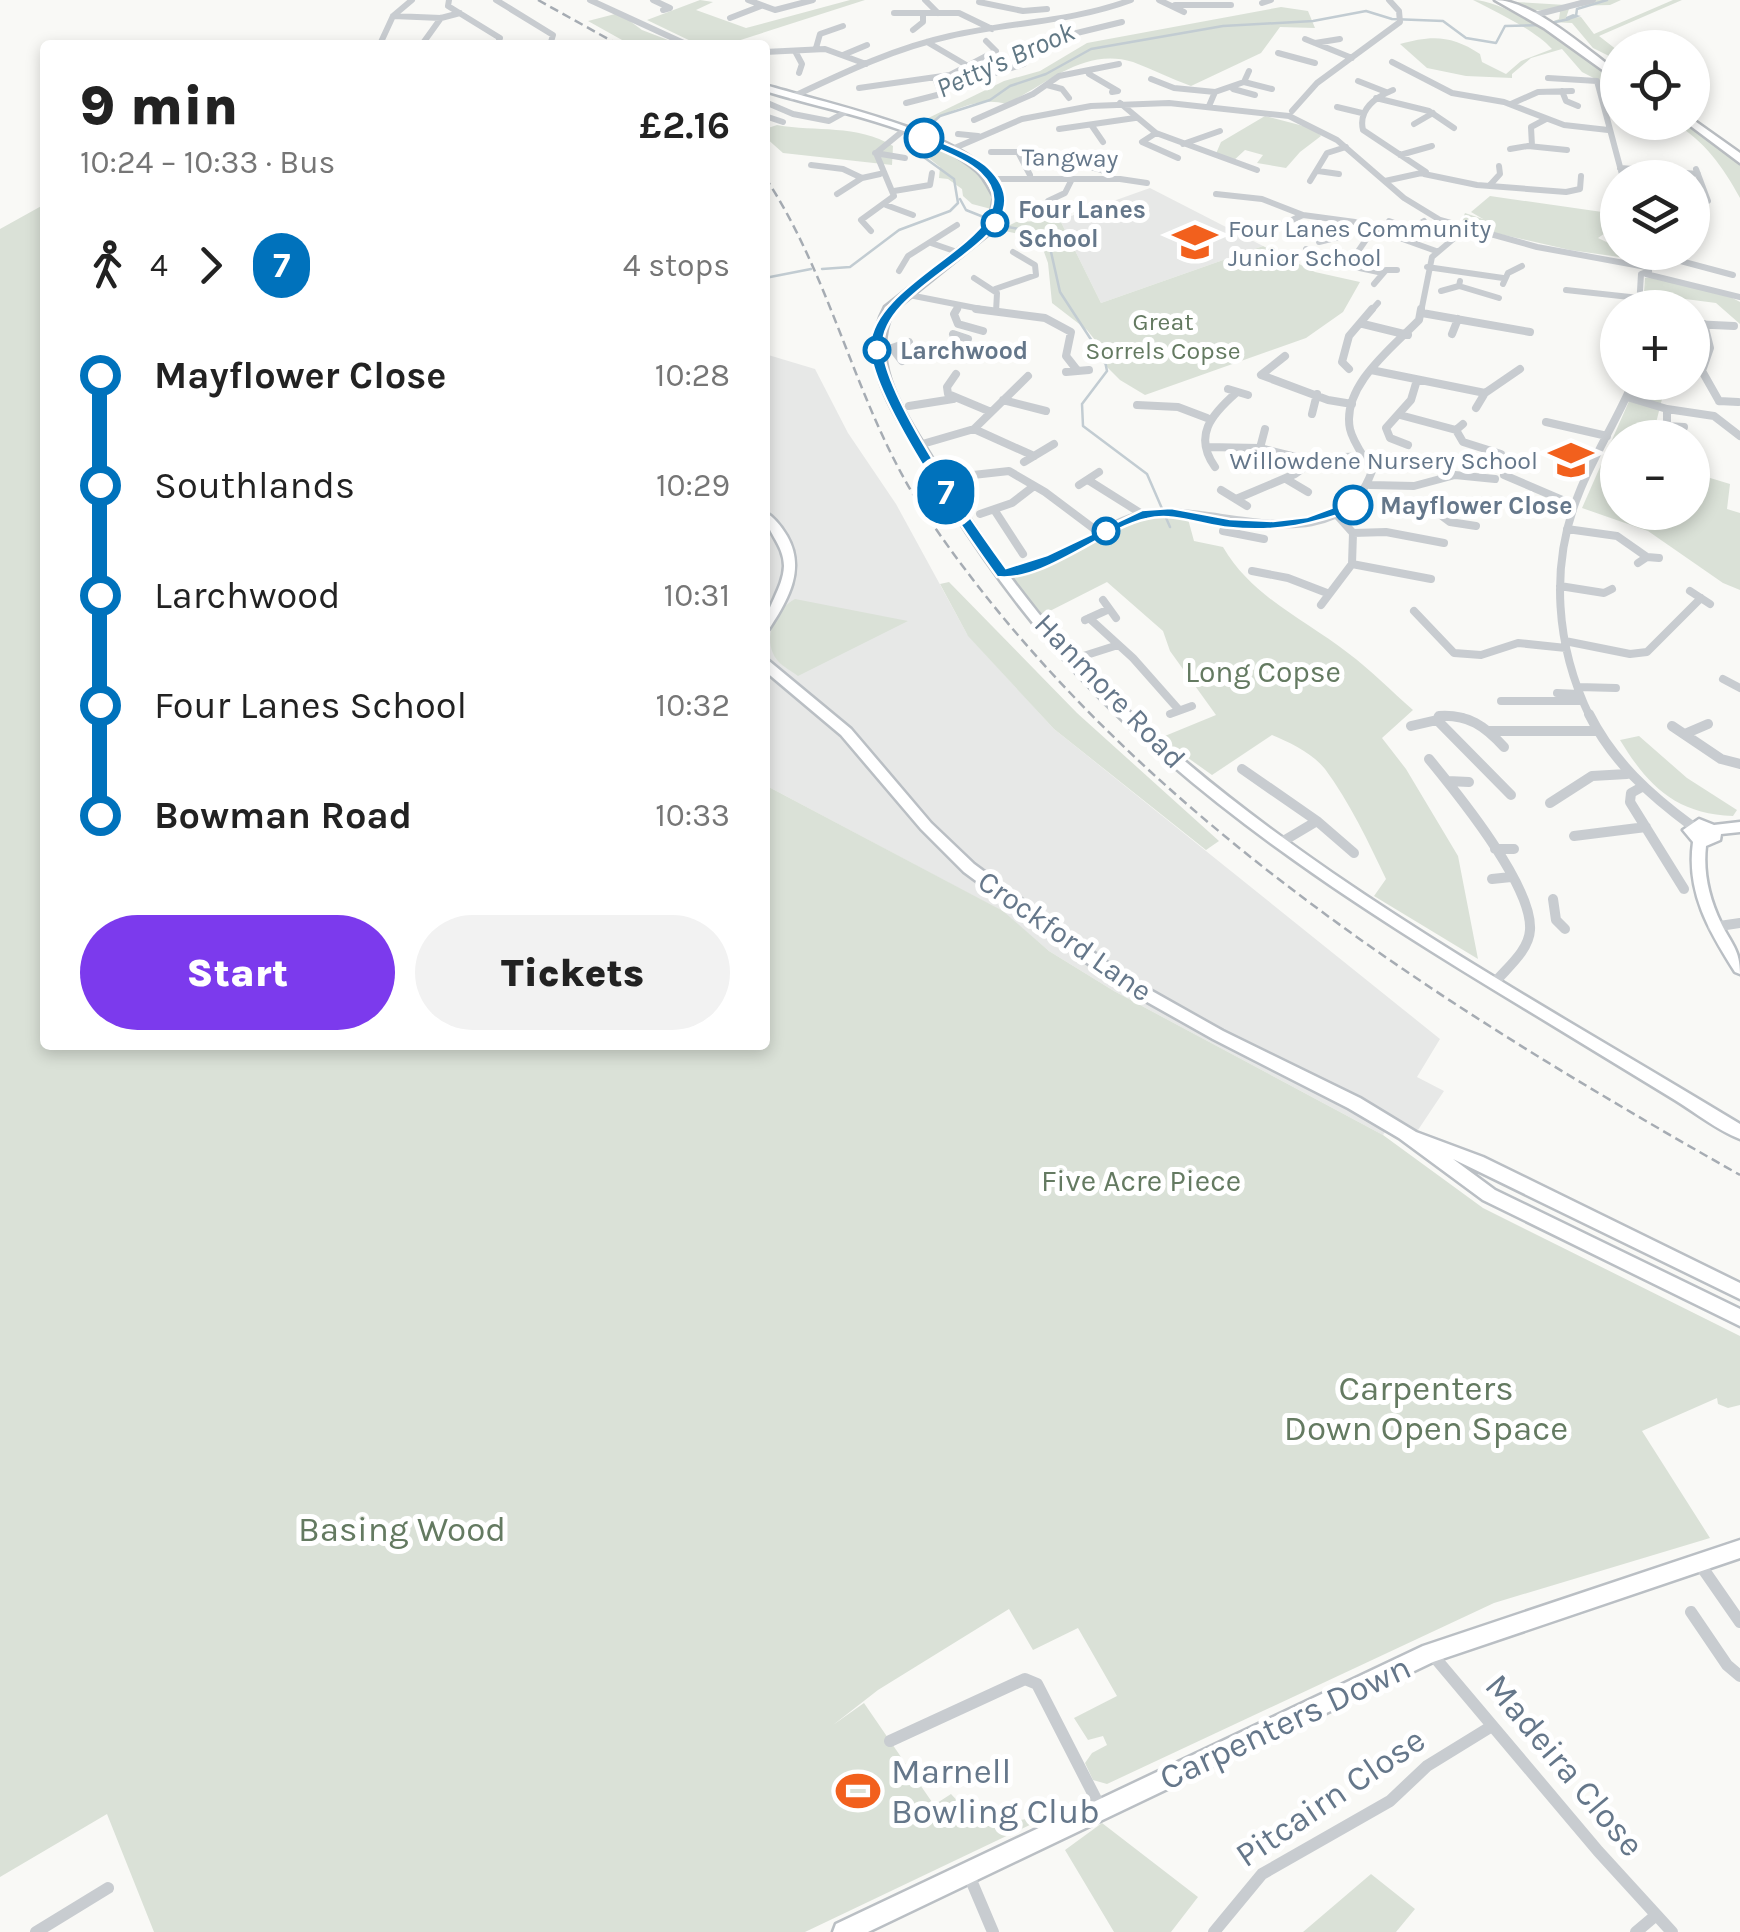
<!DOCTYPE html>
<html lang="en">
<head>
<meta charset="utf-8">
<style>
	:root { --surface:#fff; --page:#f2f2f2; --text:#222; --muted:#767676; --accent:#7c3aed }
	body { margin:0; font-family:Karla,sans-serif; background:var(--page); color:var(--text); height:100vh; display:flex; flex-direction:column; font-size:38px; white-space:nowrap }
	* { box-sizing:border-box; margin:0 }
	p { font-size:32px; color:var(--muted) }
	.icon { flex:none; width:55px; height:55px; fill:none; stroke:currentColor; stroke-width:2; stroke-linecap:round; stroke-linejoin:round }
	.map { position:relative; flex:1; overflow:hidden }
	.side { position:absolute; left:40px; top:40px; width:730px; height:1010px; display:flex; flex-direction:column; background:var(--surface); border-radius:10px; box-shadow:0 5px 15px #0003 }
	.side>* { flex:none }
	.badge { padding:0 20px; border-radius:32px; font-size:35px; line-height:65px }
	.buttons { position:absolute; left:1600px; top:30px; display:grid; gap:20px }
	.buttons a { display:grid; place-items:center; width:110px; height:110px; border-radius:50%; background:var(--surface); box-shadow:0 5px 15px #0003; font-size:50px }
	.map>.badge { position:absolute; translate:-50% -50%; box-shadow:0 0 0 5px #fff }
	.legs { display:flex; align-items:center; gap:15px; height:110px; padding:0 40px; font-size:32px }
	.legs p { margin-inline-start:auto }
	.head { display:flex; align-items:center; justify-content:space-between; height:170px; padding:0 40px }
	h1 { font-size:55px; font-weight:800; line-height:75px }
	.button { display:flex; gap:20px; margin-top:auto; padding:20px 40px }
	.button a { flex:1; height:115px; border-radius:60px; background:var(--accent); color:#fff; font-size:40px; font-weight:800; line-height:115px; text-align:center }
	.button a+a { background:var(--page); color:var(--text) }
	ul { padding:0 40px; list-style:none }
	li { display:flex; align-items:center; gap:35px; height:110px; font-size:38px }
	li i { display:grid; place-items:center; width:15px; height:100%; margin:0 12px; background:currentColor }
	li i::after { content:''; width:25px; height:25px; margin:-12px; border:8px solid; border-radius:50%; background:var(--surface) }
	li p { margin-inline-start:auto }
	li:first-child i { background:linear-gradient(#0000 50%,currentColor 0) }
	li:last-child i { background:linear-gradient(currentColor 50%,#0000 0) }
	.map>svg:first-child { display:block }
	.built { fill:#e7e8e7 }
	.green { fill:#dae1d7 }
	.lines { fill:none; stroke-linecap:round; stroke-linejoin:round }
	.stream { stroke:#c2ccd2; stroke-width:2.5 }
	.river { fill:#c2ccd2; fill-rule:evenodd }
	.secondary-casing { stroke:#babfc4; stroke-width:5 }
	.highway-casing { stroke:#b8bcc0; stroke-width:5 }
	.street-far3 { stroke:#c8ccd0; stroke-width:6 }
	.street-far2 { stroke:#c8ccd0; stroke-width:8 }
	.street-far1 { stroke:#c8ccd0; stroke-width:10 }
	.street { stroke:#c8ccd0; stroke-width:12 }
	.secondary { fill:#fff; fill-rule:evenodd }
	.highway { fill:#fff; fill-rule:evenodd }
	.rail { stroke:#a6acb3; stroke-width:2.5; stroke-dasharray:9 5; stroke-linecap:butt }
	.line-1 { fill:#0072bc; stroke:#fff; stroke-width:2.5 }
	.stop-1-dot { fill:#fff; stroke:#0072bc; stroke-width:5 }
	.labels { text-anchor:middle; stroke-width:10; stroke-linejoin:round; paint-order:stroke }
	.far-street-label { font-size:25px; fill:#65778a; stroke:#fff }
	.far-stop-label { font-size:25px; font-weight:bold; fill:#65778a; stroke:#fff; text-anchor:start }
	.far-poi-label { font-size:25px; fill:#65778a; stroke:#fff; text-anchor:start }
	.far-park-label { font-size:25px; fill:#647a61; stroke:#fff }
	.far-water-label { font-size:28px; font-style:italic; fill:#617885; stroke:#fff }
	.park-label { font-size:30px; fill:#647a61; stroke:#fff }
	.street-label { font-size:30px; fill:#65778a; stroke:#fff }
	.near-park-label { font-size:35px; fill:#647a61; stroke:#fff }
	.near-street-label { font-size:35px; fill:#65778a; stroke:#fff }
	.near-poi-label { font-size:35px; fill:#65778a; stroke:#fff; text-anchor:start }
</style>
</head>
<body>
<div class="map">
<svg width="1740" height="1932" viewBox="0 0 1740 1932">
	<rect width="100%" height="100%" fill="#f9f9f6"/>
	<path class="built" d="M1150,188L1263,246L1101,303L1060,220Z
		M765,354L815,369L848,433L896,504L967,634L1054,729L1440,1039L1417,1077L1444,1091L1416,1133L1392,1121L1383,1135L1114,991L1049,951L1002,911L765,785Z"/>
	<path class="green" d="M700,0L713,2L696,10L746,28L850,0H865L725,45H699L647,20Z
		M1473,0C1510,0 1582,57 1617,81V90L1582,72L1562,49L1531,58L1512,74V78L1466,76L1427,68L1400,44C1431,35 1452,35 1480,54L1482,62L1506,74L1521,61L1552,49C1535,30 1498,13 1473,0Z
		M1581,0H1621L1610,5L1570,6L1566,18L1581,17L1594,34L1673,0H1682L1599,36L1617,50V60L1593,48L1572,23L1551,22L1559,19L1560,12L1535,10L1516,2L1566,5Z
		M1281,7L1308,11L1315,28L1280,27L1261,53L1191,86C1171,79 1152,69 1133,62C1084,47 1048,84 1006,104C978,96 948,112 924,126L914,125L1004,81L1040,71L1087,43Z
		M619,13L642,30L681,45H631L588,21Z
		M1265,116L1315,129L1321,136L1300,152L1286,168L1257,163L1263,155L1245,150L1231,163L1215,156L1221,142Z
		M1674,123H1688L1740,163V198C1723,167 1705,141 1674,123Z
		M777,125C816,132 857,124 893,146L892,165L783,153L765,137V129Z
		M918,144C938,145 975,159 985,177C990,187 992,200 995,210L972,204L963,196L962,189L948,179L939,178L940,167L915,147Z
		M1490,196L1616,214L1617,225L1598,238L1617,247L1618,252L1627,253L1626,258L1570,250L1460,225L1465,213L1483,219L1471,212Z
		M45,204V1045H765V785L1003,911L1049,951L1114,991L1383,1135L1483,1208L1740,1336V1405L1728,1408L1718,1404L1717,1398L1642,1431L1710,1538L1494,1603L1107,1784L1093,1780L1085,1763L1092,1753L1107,1745L1103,1736L1088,1740L1074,1718L1117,1696L1078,1628L1033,1650L1009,1609L878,1690L833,1725L864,1703L934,1805L951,1794C975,1821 996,1826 1031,1818L1034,1823L805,1932H154L107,1814L0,1877V229Z
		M1060,220L1101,303L1263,246L1315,272L1360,282L1343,312L1306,338L1145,395L1120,380L1099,359L1095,340L1087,330L1052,303L1048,263L1039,238L1000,230L1016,222Z
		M1652,277L1725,294L1740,302V324L1716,303L1670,297L1666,307L1643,308L1645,278Z
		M1637,383H1666L1654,431L1659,437L1618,438V512H1692L1693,449L1700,451L1697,474L1730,484L1727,509L1740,513V590L1723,583L1648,531L1582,508Z
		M1144,516L1188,519L1194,541L1223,547C1252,597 1304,619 1348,653C1371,670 1391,691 1413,710L1382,738L1406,769L1458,856L1478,959L1374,896L1386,879C1369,843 1349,801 1325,769C1312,753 1291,743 1272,735L1212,775L1160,738L1216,715L1170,651L1163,631L1107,582L1040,616L1010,576L1059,560L1121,524Z
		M949,582L1077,713L1219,841L1206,850L1054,729L968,636L940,584Z
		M795,599L908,621L798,676C792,671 783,667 778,661C761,642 774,610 795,599Z
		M1639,736L1687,778L1737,810L1733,816C1676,814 1648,786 1620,740Z
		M1102,1823L1198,1897L1171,1932H1114L1065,1850Z
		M1371,1874L1415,1909L1396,1932H1303Z"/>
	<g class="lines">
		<path class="stream" d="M1576,16L1577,9L1607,0
			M1551,23L1569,19
			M960,199L966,210L986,218
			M1002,226L1047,234L1060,292L1105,361L1107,371L1082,404L1083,426L1147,474L1170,527
			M822,269L850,267L899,230L950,211L958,203L954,179L925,158L914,139L940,116L990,100L1010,86L1046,74L1091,49L1223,26L1313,21L1366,11L1392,19L1443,21L1466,38L1496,43L1505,26L1543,25
			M765,278L811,269"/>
		<path class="river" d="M1573,14L1581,16L1566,21V17Z"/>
		<g class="secondary-casing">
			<path id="secondary" d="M765,85C821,102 949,129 987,171C994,178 999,189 1003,197L996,228L893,311C867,365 908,417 935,463C984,546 1041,624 1109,692C1286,867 1528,995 1740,1124V1139C1717,1130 1696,1113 1675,1100C1634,1075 1593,1050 1552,1025C1395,930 1227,828 1098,696C1029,626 971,545 922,460C894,412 855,362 885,307L989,225L994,197C989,188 985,178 977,171C922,125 833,112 765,91Z
				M765,512C774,517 781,526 787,536C806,569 788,600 769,629L765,630C765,607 783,590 784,566C784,544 765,531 765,512Z
				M765,660L769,661L851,729L931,823L974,864L1127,977L1223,1031L1360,1098L1416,1132L1483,1157L1740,1283V1299L1453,1159L1495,1190L1740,1309V1326L1483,1200L1399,1138L1348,1108L1213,1039L1117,985L964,872L921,829L841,735L765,671Z
				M1699,819L1714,825L1740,822V832L1721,834L1720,840L1706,846C1703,873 1709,898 1721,923C1731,944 1740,949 1740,974L1735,972C1709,931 1686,892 1693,842L1683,830Z
				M1740,1540V1558L1433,1662L868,1932H833L836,1924L1423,1646Z"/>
		</g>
		<g class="highway-casing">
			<path id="highway" d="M1495,0C1533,0 1587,50 1618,72V81L1544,28Z
				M1692,119L1740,153V163L1688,124Z"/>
		</g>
		<path class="street-far3" d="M449,0L448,6L500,38L497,45
			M496,0L553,35L550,45
			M590,0L688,45
			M653,0L670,8L663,10
			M748,0L775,10L813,0
			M925,0L938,13
			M1159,0L1184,12
			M979,2L1023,11L1047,9
			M1262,3L1271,0
			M1175,5H1231
			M894,13H959L992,29
			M393,16L441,18L460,13
			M1531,16L1593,0
			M730,18L761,6
			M913,30L923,22V15
			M1305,39L1352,58
			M381,42L393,16L412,0
			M927,42L968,66
			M423,43L441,18
			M1315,43L1340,39
			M365,45H451
			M1046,47L1043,43L1052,39L1122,22
			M816,48L820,34L843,26
			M795,51L802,64L799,73
			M765,52L825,49L866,64
			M1278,53L1315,63
			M843,55L867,45
			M1392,62L1452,93L1504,102L1564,125L1608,130
			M1089,74L1118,91L1112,92
			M989,75L1024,64
			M1548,78L1597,81L1623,178
			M1151,79L1174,88L1215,92L1209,106
			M1358,81L1386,92
			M1244,82L1272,89
			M1047,85L1062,89L1069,98
			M859,88L950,75L996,51L986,41
			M1233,89L1255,95
			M1562,91L1566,101L1578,106
			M1215,92L1244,82L1249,71
			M792,97C843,73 895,48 950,36C1011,22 1072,22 1131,0
			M1376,98L1429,111L1454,128
			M765,102L793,114L829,121L847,111
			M906,103L941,94L935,78
			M1120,103L1156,133L1257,170
			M1511,104L1538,92L1572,91
			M1337,107L1362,113
			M1292,111L1317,83L1400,22L1399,11L1389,0
			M768,117L783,122
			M974,120L1033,94L1059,76L1119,64
			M1414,124L1433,113
			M1092,126L1103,142
			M1059,129L1135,118
			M1156,133L1142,142L1178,158
			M958,134L978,136
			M1183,144L1220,131
			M1532,146L1531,127L1546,119
			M1510,149L1528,146L1567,150
			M950,150L1022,119L1091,106L1169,103L1289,116L1337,140L1404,198L1440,220L1537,247L1646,267L1649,271L1641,274L1639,308
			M991,152H1018L1030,175
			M875,153L905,158
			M1400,155L1432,146
			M811,165L843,169L862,178
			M1083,165L1102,170L1110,177
			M1620,168L1698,174
			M1696,169L1708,201
			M1318,171L1339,174
			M1424,174L1477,185L1566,192L1580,189L1581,176
			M992,179H1120L1147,183
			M1310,181L1327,153L1346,147
			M1385,181L1426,172L1363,130C1358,109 1376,97 1393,90
			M1490,185L1500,174L1499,166
			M894,191L930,185L932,173
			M837,194L862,178L880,174
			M1216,194L1262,199L1303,215L1355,222L1436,251
			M886,205L913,215
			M1046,207L1048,201L1065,193L1072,179
			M1389,221L1411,229
			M1279,226L1303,215
			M871,231L861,220L894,196L876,153L904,130
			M1397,237L1424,221
			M1319,242L1339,237L1343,231
			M931,243L960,253
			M1306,249L1341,264L1383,273
			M1647,252L1733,275
			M1356,257L1371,262
			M1348,266L1374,228
			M1427,267L1503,278
			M899,271L908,256L957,225
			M1646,274L1740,297
			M974,278L997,293L996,312
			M1374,284L1386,270H1397
			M1503,284L1508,273L1522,266
			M1459,286L1499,298
			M995,289L1036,275L1035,265L1013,252
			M1566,290L1639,298
			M1441,291L1459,286L1460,281
			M904,294L996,312
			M955,312L958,307
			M1370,312L1378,303
			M1421,312L1432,257L1465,229"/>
		<path class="street-far2" d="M957,309L954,314L958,324L983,331
			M976,309L1045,318L1071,332L1066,356L1077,370
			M1422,313L1530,332
			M1363,324L1408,335
			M1692,324L1734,326
			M1704,324L1710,348L1702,371L1719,401
			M953,334L968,339
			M1452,334L1458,319
			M1285,356L1261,375L1328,400L1352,404
			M902,361L892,348L909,342
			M1349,369L1342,362L1349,336L1372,309
			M1371,370L1485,393
			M1066,372L1089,370
			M956,374L947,387L948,394L991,412
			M1228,389L1248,395
			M1627,397L1667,409L1714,416L1740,436
			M1003,400L1046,411
			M1719,401L1738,402
			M1137,405L1178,407L1207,418
			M909,406L953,399
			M1476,408L1485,393L1520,369
			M1667,409V426L1684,427
			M1312,414L1317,394
			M1400,415L1456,430
			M1546,422L1607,436
			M1463,424L1456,430L1463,442L1501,454
			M974,429L1034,456
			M919,445L974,429L1028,376
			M1408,445L1390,438L1386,428L1411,400L1417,380
			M1206,447L1260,448L1304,459L1365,456
			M1260,448L1265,429
			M1024,462L1054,444
			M1215,467C1193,436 1211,415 1236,393
			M1504,475L1574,505
			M964,476L1009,471L1045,492L1101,534
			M1286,479L1308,492
			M1088,480L1142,514
			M1079,485L1099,472
			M1370,485L1414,486L1455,475L1495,479
			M1221,490L1247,506
			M1236,499L1295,474L1302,469L1304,459
			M995,511L1023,554
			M980,514L1012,503L1034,486
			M1336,514L1353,533L1352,564L1431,579
			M1442,516L1450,522L1476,526
			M1567,529L1617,536L1647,557
			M1223,531L1264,539
			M1353,533L1386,532L1444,543
			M1638,563L1647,557L1659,558
			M1252,571L1288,578L1327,593
			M1003,574C1020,568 1038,564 1054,557C1083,545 1114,520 1144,514C1210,501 1339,567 1372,471C1366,459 1353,443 1350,429C1341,386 1393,347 1419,320L1421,309
			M1560,586L1604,593L1612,589
			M1690,591L1710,604
			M1103,600L1116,618
			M1321,605L1352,564
			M1414,611L1454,653L1481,655L1518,643L1566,648
			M1089,618L1133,658L1179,710
			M1085,620L1107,610
			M1565,641L1630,654L1647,652L1701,598
			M1074,659L1118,645
			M1723,679L1740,688
			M1578,687L1616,688
			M1557,693L1579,694
			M1501,701H1582
			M1170,714L1192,706
			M1439,717H1462
			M1590,717C1556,647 1549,566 1579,493C1594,455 1617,420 1633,382"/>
		<path class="street-far1" d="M1589,714C1613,762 1650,795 1692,826
			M1411,726L1437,720
			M1672,726L1721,759L1740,764
			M1489,731H1594
			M1687,733L1708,724
			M1504,747C1485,726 1468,714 1439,716L1437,720L1511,795
			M1429,759C1457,793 1533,886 1530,930C1529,950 1508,967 1496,981
			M1242,769L1317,821L1354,853
			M1448,781L1469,782
			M1640,788L1631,793L1630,802L1684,889
			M1550,803L1592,776L1627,774
			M1574,836L1646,827
			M1280,843L1317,821
			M1495,849H1514
			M1492,879L1511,877
			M1553,899L1556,920L1565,929
			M1713,927L1740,923"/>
		<path class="street" d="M1699,1563L1740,1622
			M1691,1612L1727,1665L1740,1676
			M1431,1653L1598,1851L1672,1932
			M890,1741L1025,1679L1037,1684L1101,1809
			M968,1873L993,1932
			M36,1932L108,1888
			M1214,1932L1262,1874L1390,1801L1427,1766L1492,1726
			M1636,1932L1655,1916"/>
		<use href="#secondary" class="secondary"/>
		<use href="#highway" class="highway"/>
		<path class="rail" d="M538,0L619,45
			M765,177C835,283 856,411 927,516C1125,809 1438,1004 1740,1175"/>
	</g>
	<path class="line-1" d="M920,136H928C946,145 974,154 989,168C1060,238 879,277 883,348C886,399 974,524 1006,568L1047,555L1142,510L1171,508L1230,519L1273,521L1307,517L1353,500L1358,502V508C1315,524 1277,533 1230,528C1203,526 1174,512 1147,519C1103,528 1044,583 997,577C966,534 868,394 870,345C874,274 1041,232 980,173C966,159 938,150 920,141Z"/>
	<defs>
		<g id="school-bare" transform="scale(3.45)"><path d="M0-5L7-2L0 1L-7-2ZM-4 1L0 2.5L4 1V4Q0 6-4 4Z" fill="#f2601d" stroke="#fff" stroke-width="2.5" paint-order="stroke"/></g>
		<g id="stadium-bare" transform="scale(3.45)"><path d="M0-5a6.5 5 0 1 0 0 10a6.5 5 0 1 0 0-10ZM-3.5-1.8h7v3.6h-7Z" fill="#f2601d" stroke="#fff" stroke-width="2.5" paint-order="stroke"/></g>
	</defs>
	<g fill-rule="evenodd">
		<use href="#school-bare" x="1195" y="242"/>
		<use href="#school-bare" x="1571" y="460"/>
		<use href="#stadium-bare" x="858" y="1791"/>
	</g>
	<g class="stop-1-dot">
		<circle cx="924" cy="138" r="18"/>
		<circle cx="995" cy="223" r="12"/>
		<circle cx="877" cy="350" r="12"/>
		<circle cx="1353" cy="505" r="18"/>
		<circle cx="1106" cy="531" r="12"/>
	</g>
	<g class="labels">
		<g class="far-street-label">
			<text transform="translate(1070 157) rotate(1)" y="9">Tangway</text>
		</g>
		<g class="far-stop-label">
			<text x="1018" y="218">Four Lanes<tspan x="1018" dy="29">School</tspan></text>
			<text x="900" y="359">Larchwood</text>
			<text x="1380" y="514">Mayflower Close</text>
		</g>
		<g class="far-poi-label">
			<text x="1228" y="237">Four Lanes Community<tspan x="1228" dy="29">Junior School</tspan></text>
			<text x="1538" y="469" text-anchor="end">Willowdene Nursery School</text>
		</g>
		<g class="far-park-label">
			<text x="1163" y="330">Great<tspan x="1163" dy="29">Sorrels Copse</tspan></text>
		</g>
		<g class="far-water-label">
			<text transform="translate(1005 59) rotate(-24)" y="10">Petty's Brook</text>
		</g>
		<g class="park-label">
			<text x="1263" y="682">Long Copse</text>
			<text x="1141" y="1191">Five Acre Piece</text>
		</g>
		<g class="street-label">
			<text transform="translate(1110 691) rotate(46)" y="10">Hanmore Road</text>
			<text transform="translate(1065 936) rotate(35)" y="10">Crockford Lane</text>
		</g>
		<g class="near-park-label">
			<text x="1426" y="1400">Carpenters<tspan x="1426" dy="40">Down Open Space</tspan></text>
			<text x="402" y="1541">Basing Wood</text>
		</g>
		<g class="near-street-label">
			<text transform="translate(1285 1722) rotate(-25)" y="12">Carpenters Down</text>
			<text transform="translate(1565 1765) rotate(50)" y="12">Madeira Close</text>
			<text transform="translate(1330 1797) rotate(-34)" y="12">Pitcairn Close</text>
		</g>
		<g class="near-poi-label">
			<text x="891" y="1783">Marnell<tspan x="891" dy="40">Bowling Club</tspan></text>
		</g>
	</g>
</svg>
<div class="buttons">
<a><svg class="icon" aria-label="locate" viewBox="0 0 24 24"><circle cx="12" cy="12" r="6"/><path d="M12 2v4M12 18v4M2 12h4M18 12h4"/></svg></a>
<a><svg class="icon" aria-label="layers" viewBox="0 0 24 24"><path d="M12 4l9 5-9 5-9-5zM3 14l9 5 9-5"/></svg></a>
<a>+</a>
<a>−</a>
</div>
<b class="badge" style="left:946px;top:492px;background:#0072bc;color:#fff">7</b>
<section class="side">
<div class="head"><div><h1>9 min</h1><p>10:24 – 10:33 · Bus</p></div><b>£2.16</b></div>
<div class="legs"><svg class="icon" aria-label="walk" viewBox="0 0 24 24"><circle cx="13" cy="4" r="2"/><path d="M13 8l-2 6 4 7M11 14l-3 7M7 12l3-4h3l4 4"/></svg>4<svg class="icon" aria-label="forward" viewBox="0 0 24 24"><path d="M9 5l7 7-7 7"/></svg><b class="badge" style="background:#0072bc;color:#fff">7</b><p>4 stops</p></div>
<ul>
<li><i style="color:#0072bc"></i><b>Mayflower Close</b><p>10:28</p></li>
<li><i style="color:#0072bc"></i><span>Southlands</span><p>10:29</p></li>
<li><i style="color:#0072bc"></i><span>Larchwood</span><p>10:31</p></li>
<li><i style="color:#0072bc"></i><span>Four Lanes School</span><p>10:32</p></li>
<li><i style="color:#0072bc"></i><b>Bowman Road</b><p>10:33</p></li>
</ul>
<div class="button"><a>Start</a><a>Tickets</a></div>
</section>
</div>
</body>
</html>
